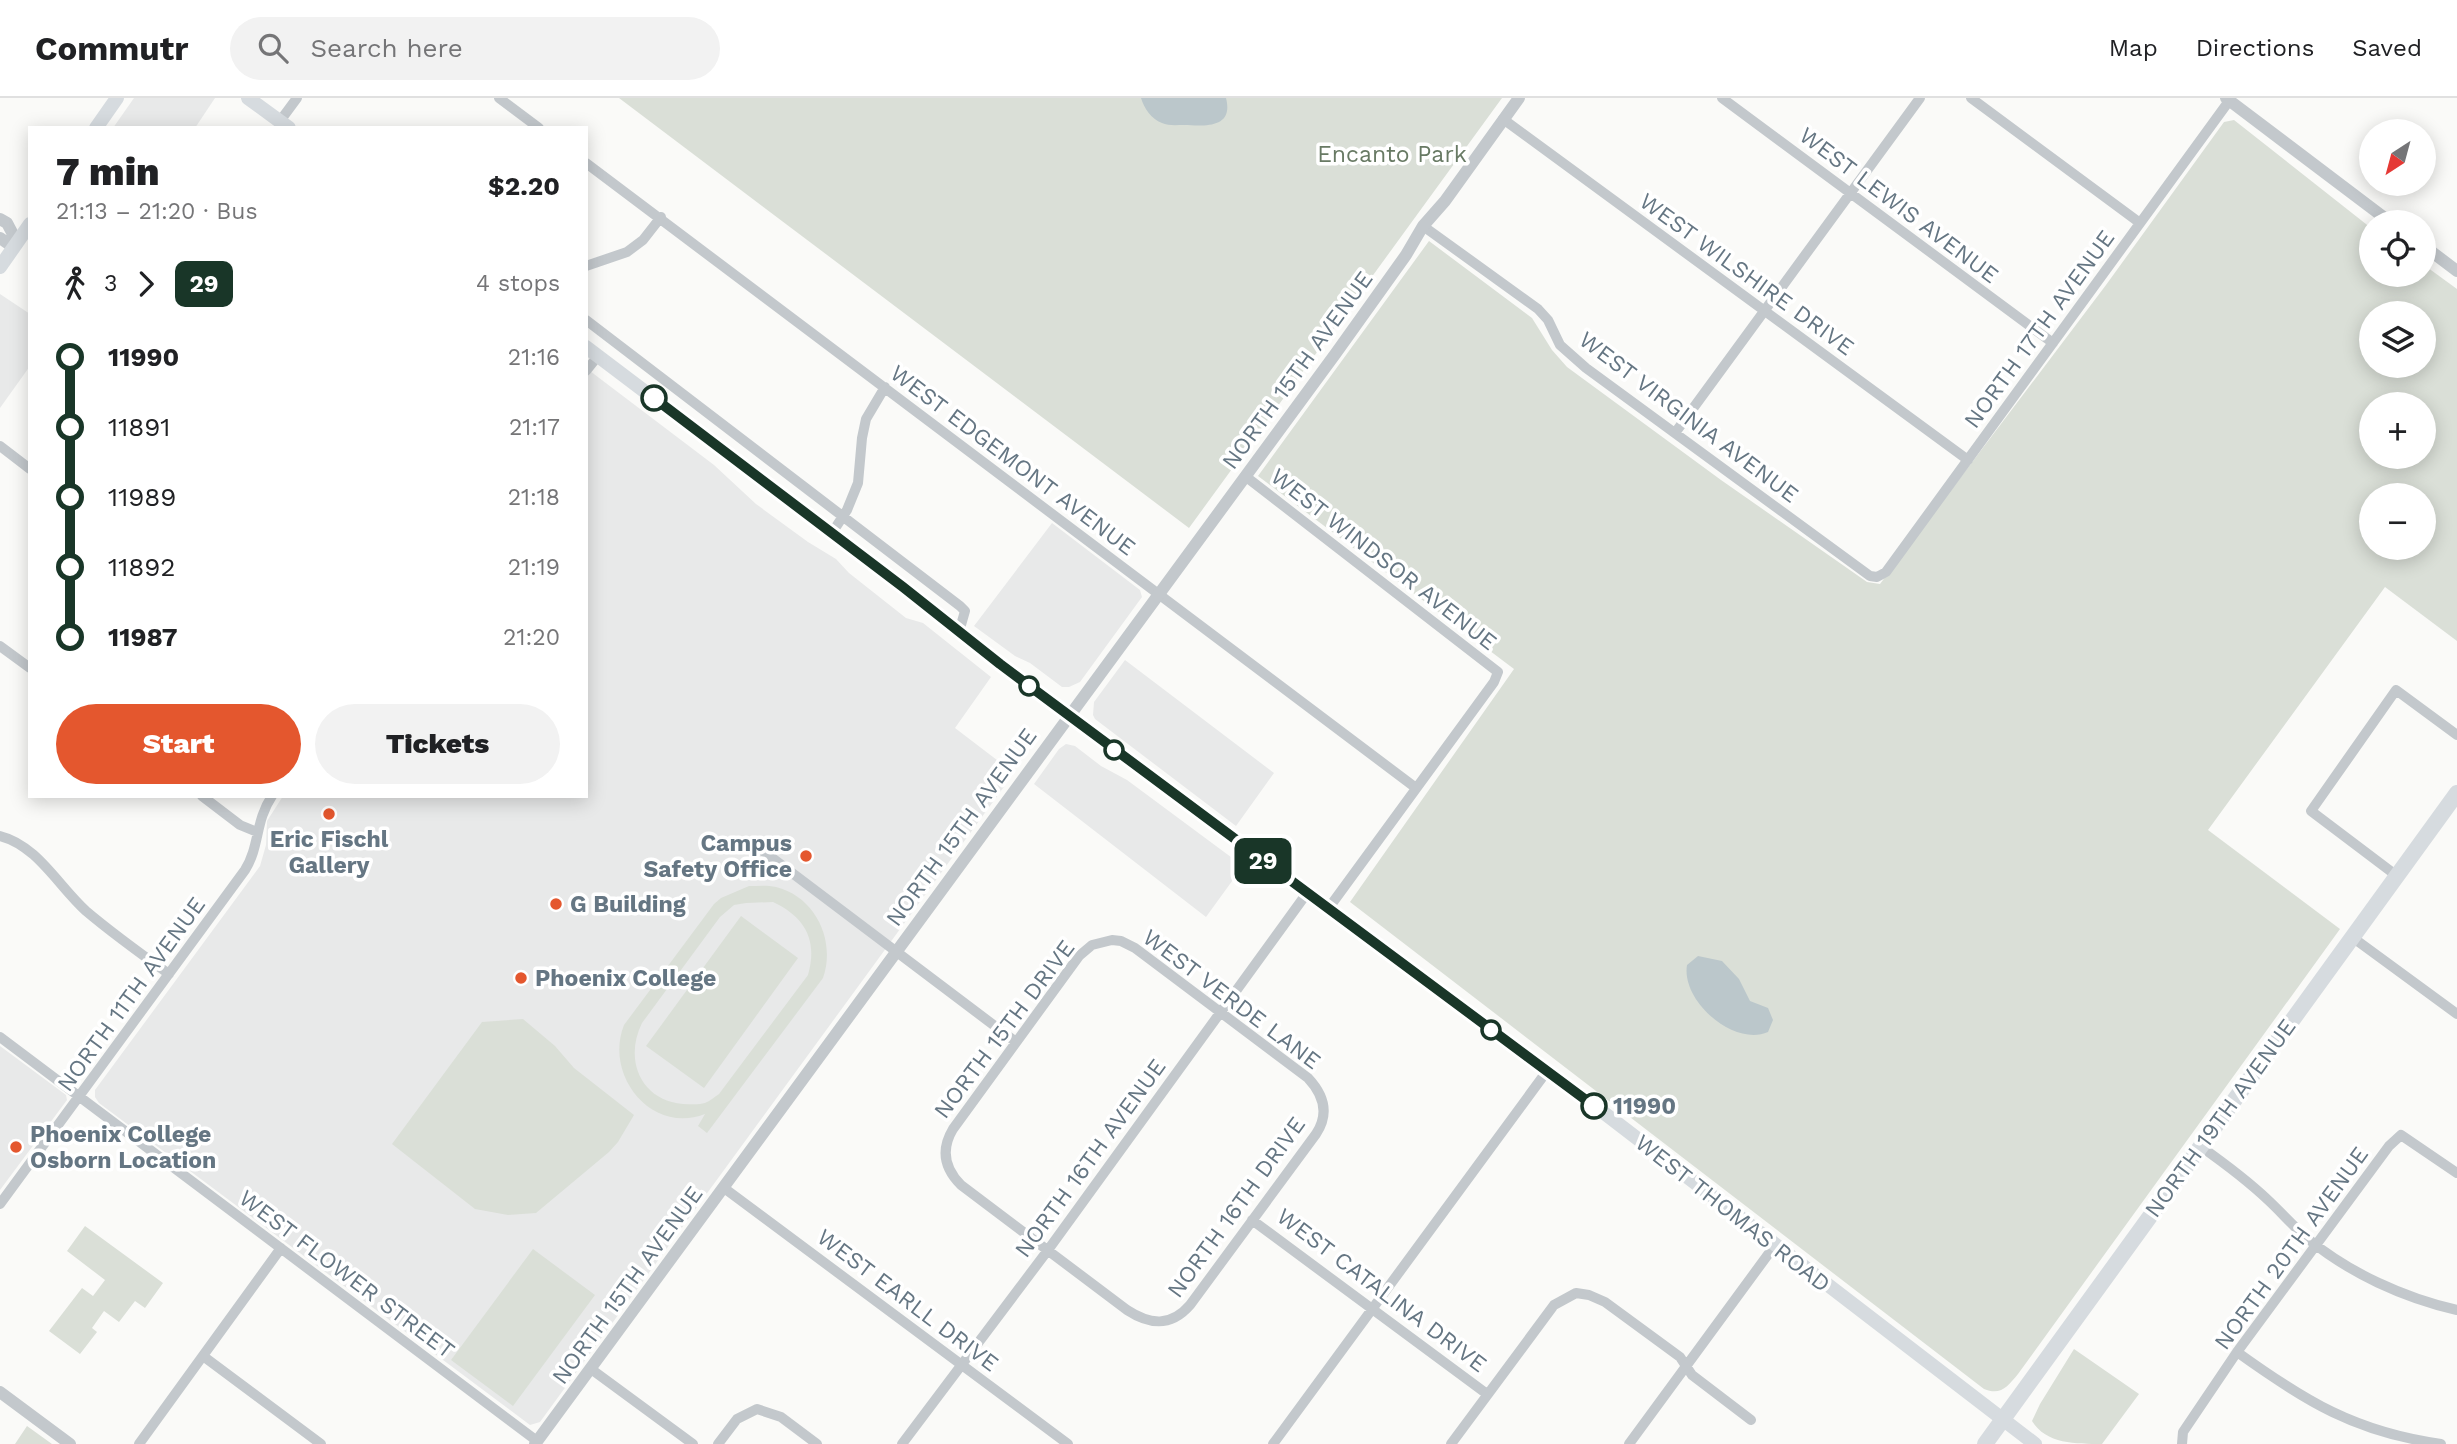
<!DOCTYPE html>
<html lang="en">
<head>
<meta charset="utf-8">
<style>
	:root { --surface:#fff; --page:#f2f2f2; --text:#202124; --muted:#757577; --line:#e0e0e0; --accent:#e4572e }
	body { margin:0; font-family:"Work Sans",sans-serif; background:var(--page); color:var(--text); height:100vh; display:flex; flex-direction:column; font-size:26px; white-space:nowrap }
	* { box-sizing:border-box; margin:0 }
	p { font-size:23px; color:var(--muted) }
	.icon { flex:none; width:38px; height:38px; fill:none; stroke:currentColor; stroke-width:2; stroke-linecap:round; stroke-linejoin:round }
	.map { position:relative; flex:1; overflow:hidden }
	.side { position:absolute; left:28px; top:28px; width:560px; height:672px; display:flex; flex-direction:column; background:var(--surface); border-radius:0px; box-shadow:0 4px 18px #0003 }
	.side>* { flex:none }
	.badge { padding:0 14px; border-radius:10px; font-size:24px; line-height:46px }
	.needle { width:46px; rotate:216deg }
	.tools { position:absolute; left:2359px; top:21px; display:grid; gap:14px }
	.tools a { display:grid; place-items:center; width:77px; height:77px; border-radius:50%; background:var(--surface); box-shadow:0 4px 18px #0003; font-size:35px }
	.map>.badge { position:absolute; translate:-50% -50%; box-shadow:0 0 0 4px #fff }
	.legs { display:flex; align-items:center; gap:10px; height:77px; padding:0 28px; font-size:23px }
	.legs p { margin-inline-start:auto }
	.overview { display:flex; align-items:center; justify-content:space-between; height:119px; padding:0 28px }
	h1 { font-size:38px; font-weight:800; line-height:52px }
	.primary-button { display:flex; gap:14px; margin-top:auto; padding:14px 28px }
	.primary-button a { flex:1; height:80px; border-radius:42px; background:var(--accent); color:#fff; font-size:28px; font-weight:800; line-height:80px; text-align:center }
	.primary-button a+a { background:var(--page); color:var(--text) }
	ul { padding:0 28px; list-style:none }
	li { display:flex; align-items:center; gap:24px; height:70px; font-size:26px }
	li i { display:grid; place-items:center; width:10px; height:100%; margin:0 9px; background:currentColor }
	li i::after { content:''; width:18px; height:18px; margin:-9px; border:5px solid; border-radius:50%; background:var(--surface) }
	li p { margin-inline-start:auto }
	li:first-child i { background:linear-gradient(#0000 50%,currentColor 0) }
	li:last-child i { background:linear-gradient(currentColor 50%,#0000 0) }
	header { display:flex; align-items:center; gap:42px; box-sizing:border-box; height:98px; padding:0 35px; background:var(--surface); border-bottom:2px solid var(--line) }
	header strong { font-size:33px }
	nav { display:flex; gap:38px; margin-inline-start:auto; font-size:24px }
	.search { width:490px; height:63px; background:var(--page); display:flex; align-items:center; gap:18px; box-sizing:border-box; padding:0 24px; border-radius:38px; color:var(--muted); font-size:26px }
	.map>svg:first-child { display:block }
	.built { fill:#e8e9e9 }
	.green { fill:#dadfd7; fill-rule:evenodd }
	.water { fill:#bbc7cb }
	.lines { fill:none; stroke-linecap:round; stroke-linejoin:round }
	.minor { stroke:#c3c8cc; stroke-width:10 }
	.tertiary { stroke:#c3c8cc; stroke-width:12 }
	.secondary { stroke:#d6dbdf; stroke-width:14 }
	.primary { stroke:#d6dbdf; stroke-width:16 }
	.line-1-casing { stroke:#fff; stroke-width:16 }
	.line-1 { stroke:#193628; stroke-width:10 }
	.stop-1-dot { fill:#fff; stroke:#193628; stroke-width:3.5 }
	.poi-dot { fill:#e4572e; stroke:#fff; stroke-width:2.5 }
	.labels { text-anchor:middle; stroke-width:7; stroke-linejoin:round; paint-order:stroke }
	.park-label { font-size:23px; fill:#687a64; stroke:#fff }
	.street-label { font-size:23px; fill:#657683; stroke:#fff }
	.poi-label { font-size:23px; font-weight:bold; fill:#657683; stroke:#fff; text-anchor:start }
	.stop-label { font-size:23px; font-weight:bold; fill:#657683; stroke:#fff; text-anchor:start }
</style>
</head>
<body>
<header>
<strong>Commutr</strong>
<div class="search"><svg class="icon" aria-label="search" viewBox="0 0 24 24"><circle cx="10" cy="10" r="6"/><path d="M15 15l6 6"/></svg>Search here</div>
<nav><a>Map</a><a>Directions</a><a>Saved</a></nav>
</header>
<div class="map">
<svg width="2457" height="1346" viewBox="0 0 2457 1346">
	<rect width="100%" height="100%" fill="#fafaf8"/>
	<path class="built" d="M134,0H215L195,30H113Z
		M0,196L30,216V268L0,310Z
		M586,270L714,367L756,406L808,444L836,461L849,475L906,520L923,525L991,579L955,630L1014,675L540,1324L530,1327L99,1005L95,999V992L260,768L266,747L267,723L283,698H586Z
		M1052,425L1140,492L1142,499L1080,584L1069,589H1062L1030,565L1015,558L974,528Z
		M1125,562L1274,675L1236,728L1095,621L1093,617L1094,604Z
		M1066,646L1075,648L1101,668L1127,682L1243,768L1206,819L1034,686L1059,651Z
		M0,948L66,997L67,1002L0,1092Z"/>
	<path class="green" d="M619,0H1502L1189,430Z
		M2234,22L2371,130V177H2424V167L2457,191V543L2385,489L2208,732L2340,831L2018,1276C2008,1288 2001,1298 1984,1291L1350,804L1514,571L1258,378L1429,143L1532,220L1552,252L1567,269L1721,382L1867,484L1880,486L2106,187L2224,24ZM2371,215H2424V268H2371ZM2371,306H2424V359H2371ZM2371,397H2424V450H2371Z
		M749,788C758,788 768,787 776,789C816,799 836,843 823,880L707,1035L698,1028L705,1016C651,1037 604,977 624,927L714,806L721,800ZM773,804C805,819 818,842 808,877L719,996C714,999 710,1003 705,1005C699,1007 690,1006 683,1006C640,1002 624,961 642,925L720,819L734,807L746,805Z
		M741,818L798,860L704,990L646,948Z
		M523,921L555,948L574,970L634,1017L618,1044L609,1054L536,1115L508,1117L475,1111L392,1046L482,924Z
		M85,1128L163,1185L145,1210L135,1203L119,1224L104,1213L92,1230L97,1234L80,1256L49,1233L82,1190L93,1198L105,1182L67,1153Z
		M533,1151L595,1197L513,1308L451,1262Z
		M2074,1251L2139,1296L2102,1346C2076,1346 2046,1346 2032,1323L2040,1306Z
		M27,1328L52,1346H15Z"/>
	<path class="water" d="M1141,0H1226C1234,31 1204,28 1184,27C1177,27 1168,28 1162,25C1151,21 1144,10 1141,0Z
		M1698,858L1722,863L1739,881L1750,903L1768,910L1773,922L1768,934C1734,949 1681,903 1687,867Z"/>
	<g class="lines">
		<path class="minor" d="M499,0L539,30
			M1722,0L2053,245
			M1971,0L2140,125
			M1503,21L1968,362
			M280,23L297,0
			M586,65L1416,690
			M1423,128L1538,211L1548,222L1560,247L1586,270L1870,478L1877,479L1886,474L2229,3
			M586,168L627,154L643,142L661,119
			M586,222L960,508L965,513L959,534
			M586,273L598,258
			M1675,335L1920,0
			M0,348L30,371
			M1245,378L1498,574L1494,584L1328,811
			M832,435L847,412L858,385L862,340L866,321L885,289
			M0,548L30,570
			M202,698L240,727L257,734
			M0,738C37,747 59,789 86,813C112,835 141,856 169,876
			M763,753L1016,944
			M2397,778L2311,713L2396,592L2457,637
			M2352,839L2457,916
			M1112,842L1121,843L1135,850L1308,980C1323,996 1330,1015 1316,1036L1190,1207C1171,1229 1150,1227 1127,1212L961,1087C944,1070 941,1051 953,1031L1079,858L1092,847Z
			M0,939L537,1343
			M2200,1048C2224,1065 2247,1082 2268,1102C2281,1114 2293,1128 2307,1140C2349,1175 2404,1200 2457,1212
			M724,1090L1068,1346
			M0,1106L245,772C260,748 255,723 272,698
			M1252,1122L1487,1296
			M2237,1254C2305,1303 2355,1334 2441,1346
			M203,1258L321,1346
			M591,1271L693,1346
			M139,1346L281,1150
			M718,1346L737,1321L757,1311L781,1319L817,1346
			M902,1346L1048,1152L1307,795
			M1273,1346L1547,973
			M1451,1346L1554,1207L1576,1195L1589,1197L1605,1204L1680,1259L1692,1277L1751,1322
			M1629,1346L1775,1147
			M2182,1346L2183,1334L2237,1254L2389,1048L2401,1037L2457,1075"/>
		<path class="tertiary" d="M2226,0L2390,124
			M0,121L7,125L17,144
			M0,140L13,149
			M2424,148L2457,173
			M0,1294L70,1346
			M535,1346L1336,255L1406,157L1423,128L1445,103L1519,0"/>
		<path class="secondary" d="M248,0L289,30
			M96,30L117,0
			M0,169L30,126
			M586,249L903,489L1000,566L1595,1008L2035,1346"/>
		<path class="primary" d="M1985,1346L2457,695"/>
	</g>
	<g class="lines">
		<g class="line-1-casing">
			<path id="line-1" d="M654,300L903,489L1000,566L1594,1008"/>
		</g>
		<use href="#line-1" class="line-1"/>
	</g>
	<g class="stop-1-dot">
		<circle cx="654" cy="300" r="12"/>
		<circle cx="1029" cy="588" r="9"/>
		<circle cx="1114" cy="652" r="9"/>
		<circle cx="1491" cy="932" r="9"/>
		<circle cx="1594" cy="1008" r="12"/>
	</g>
	<g class="poi-dot">
		<circle cx="329" cy="716" r="7"/>
		<circle cx="806" cy="758" r="7"/>
		<circle cx="556" cy="806" r="7"/>
		<circle cx="521" cy="880" r="7"/>
		<circle cx="16" cy="1049" r="7"/>
	</g>
	<g class="labels">
		<g class="park-label">
			<text x="1392" y="64">Encanto Park</text>
		</g>
		<g class="street-label">
			<text transform="translate(1899 107) rotate(37)" y="8">WEST LEWIS AVENUE</text>
			<text transform="translate(1747 176) rotate(36)" y="8">WEST WILSHIRE DRIVE</text>
			<text transform="translate(2039 231) rotate(-54)" y="8">NORTH 17TH AVENUE</text>
			<text transform="translate(1297 272) rotate(-54)" y="8">NORTH 15TH AVENUE</text>
			<text transform="translate(1689 319) rotate(37)" y="8">WEST VIRGINIA AVENUE</text>
			<text transform="translate(1013 362) rotate(37)" y="8">WEST EDGEMONT AVENUE</text>
			<text transform="translate(1384 461) rotate(38)" y="8">WEST WINDSOR AVENUE</text>
			<text transform="translate(961 729) rotate(-54)" y="8">NORTH 15TH AVENUE</text>
			<text transform="translate(131 896) rotate(-54)" y="8">NORTH 11TH AVENUE</text>
			<text transform="translate(1232 901) rotate(37)" y="8">WEST VERDE LANE</text>
			<text transform="translate(1004 931) rotate(-53)" y="8">NORTH 15TH DRIVE</text>
			<text transform="translate(2220 1020) rotate(-54)" y="8">NORTH 19TH AVENUE</text>
			<text transform="translate(1090 1060) rotate(-54)" y="8">NORTH 16TH AVENUE</text>
			<text transform="translate(1236 1109) rotate(-54)" y="8">NORTH 16TH DRIVE</text>
			<text transform="translate(1733 1115) rotate(38)" y="8">WEST THOMAS ROAD</text>
			<text transform="translate(2291 1150) rotate(-54)" y="8">NORTH 20TH AVENUE</text>
			<text transform="translate(347 1176) rotate(37)" y="8">WEST FLOWER STREET</text>
			<text transform="translate(627 1187) rotate(-54)" y="8">NORTH 15TH AVENUE</text>
			<text transform="translate(1382 1192) rotate(37)" y="8">WEST CATALINA DRIVE</text>
			<text transform="translate(908 1202) rotate(37)" y="8">WEST EARLL DRIVE</text>
		</g>
		<g class="poi-label">
			<text x="329" y="749" text-anchor="middle">Eric Fischl<tspan x="329" dy="26">Gallery</tspan></text>
			<text x="792" y="753" text-anchor="end">Campus<tspan x="792" dy="26">Safety Office</tspan></text>
			<text x="570" y="814">G Building</text>
			<text x="535" y="888">Phoenix College</text>
			<text x="30" y="1044">Phoenix College<tspan x="30" dy="26">Osborn Location</tspan></text>
		</g>
		<g class="stop-label">
			<text x="1613" y="1016">11990</text>
		</g>
	</g>
</svg>
<div class="tools">
<a><svg class="needle" viewBox="-14 -14 28 28"><path d="M0-13l5 13h-10z" fill="#e53935"/><path d="M0 13l5-13h-10z" fill="#757577"/></svg></a>
<a><svg class="icon" aria-label="locate" viewBox="0 0 24 24"><circle cx="12" cy="12" r="6"/><path d="M12 2v4M12 18v4M2 12h4M18 12h4"/></svg></a>
<a><svg class="icon" aria-label="layers" viewBox="0 0 24 24"><path d="M12 4l9 5-9 5-9-5zM3 14l9 5 9-5"/></svg></a>
<a>+</a>
<a>−</a>
</div>
<b class="badge" style="left:1263px;top:763px;background:#193628;color:#fff">29</b>
<section class="side">
<div class="overview"><div><h1>7 min</h1><p>21:13 – 21:20 · Bus</p></div><b>$2.20</b></div>
<div class="legs"><svg class="icon" aria-label="walk" viewBox="0 0 24 24"><circle cx="13" cy="4" r="2"/><path d="M13 8l-2 6 4 7M11 14l-3 7M7 12l3-4h3l4 4"/></svg>3<svg class="icon" aria-label="forward" viewBox="0 0 24 24"><path d="M9 5l7 7-7 7"/></svg><b class="badge" style="background:#193628;color:#fff">29</b><p>4 stops</p></div>
<ul>
<li><i style="color:#193628"></i><b>11990</b><p>21:16</p></li>
<li><i style="color:#193628"></i><span>11891</span><p>21:17</p></li>
<li><i style="color:#193628"></i><span>11989</span><p>21:18</p></li>
<li><i style="color:#193628"></i><span>11892</span><p>21:19</p></li>
<li><i style="color:#193628"></i><b>11987</b><p>21:20</p></li>
</ul>
<div class="primary-button"><a>Start</a><a>Tickets</a></div>
</section>
</div>
</body>
</html>
